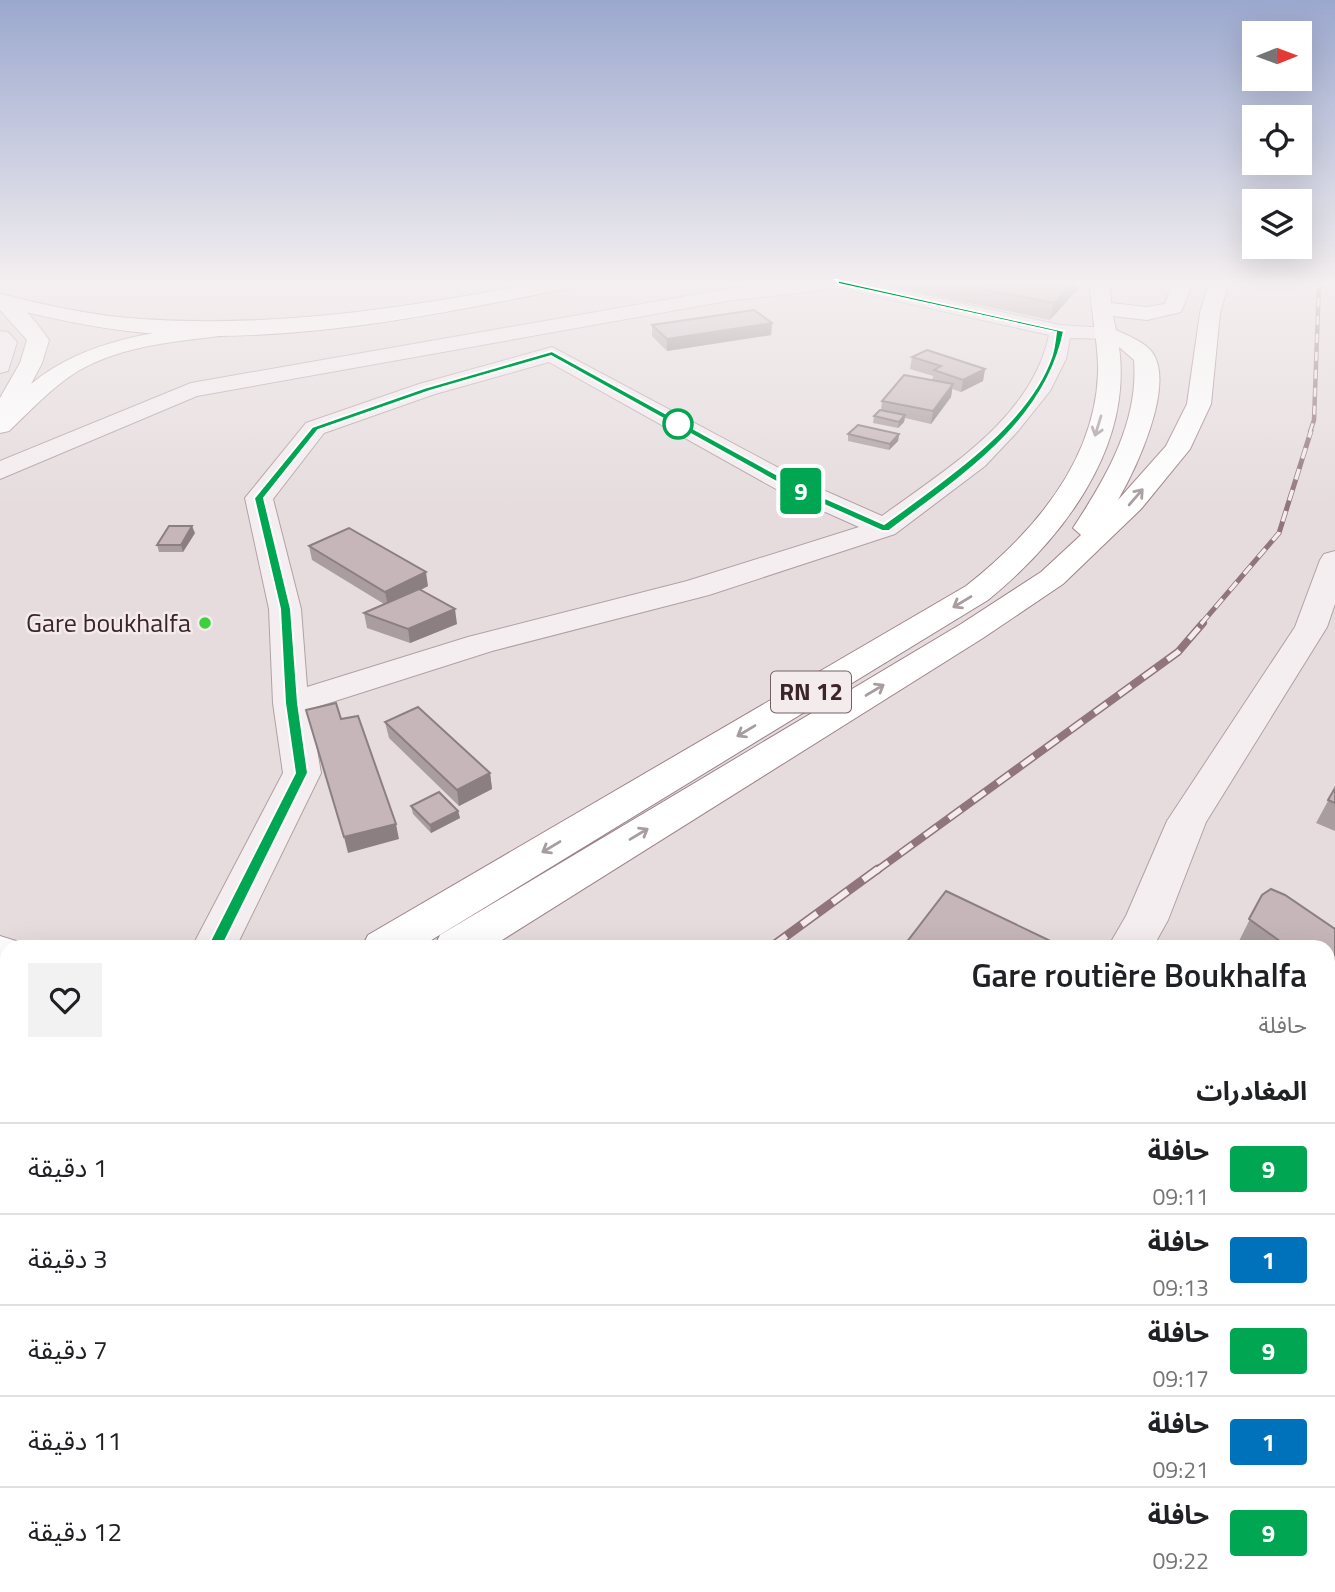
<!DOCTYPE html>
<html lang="ar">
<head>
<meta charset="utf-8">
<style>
	:root { --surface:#fff; --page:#f2f2f2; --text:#202124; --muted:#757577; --line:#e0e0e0 }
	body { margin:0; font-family:"Titillium Web","Noto Sans Arabic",sans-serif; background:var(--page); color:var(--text); direction:rtl; height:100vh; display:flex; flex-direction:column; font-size:26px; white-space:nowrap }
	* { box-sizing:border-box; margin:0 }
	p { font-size:23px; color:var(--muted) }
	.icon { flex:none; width:38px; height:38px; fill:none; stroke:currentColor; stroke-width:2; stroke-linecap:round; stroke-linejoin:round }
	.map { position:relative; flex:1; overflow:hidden; direction:ltr }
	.drawer { position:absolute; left:0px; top:940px; width:1335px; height:653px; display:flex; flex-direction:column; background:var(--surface); border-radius:21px 21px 0 0; box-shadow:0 7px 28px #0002; direction:rtl }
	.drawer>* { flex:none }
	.badge { padding:0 14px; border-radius:5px; font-size:24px; line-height:46px }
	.needle { width:46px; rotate:89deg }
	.fabs { position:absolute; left:1242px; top:21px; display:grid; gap:14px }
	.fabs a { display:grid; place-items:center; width:70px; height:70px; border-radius:0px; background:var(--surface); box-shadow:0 7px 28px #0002; font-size:35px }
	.map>.badge { position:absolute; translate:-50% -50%; box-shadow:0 0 0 4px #fff }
	h2 { padding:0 28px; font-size:26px; line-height:63px }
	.round { display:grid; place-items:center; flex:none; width:74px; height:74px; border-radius:0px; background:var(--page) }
	.summary { display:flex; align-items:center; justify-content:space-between; height:119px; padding:0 28px }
	h1 { font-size:33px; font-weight:600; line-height:52px }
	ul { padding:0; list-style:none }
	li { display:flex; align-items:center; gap:21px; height:91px; padding:0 28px; border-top:2px solid var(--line) }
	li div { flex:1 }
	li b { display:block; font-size:26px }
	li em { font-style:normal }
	li .badge { min-width:77px; font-weight:700; text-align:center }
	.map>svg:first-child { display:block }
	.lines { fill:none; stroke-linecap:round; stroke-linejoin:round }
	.minor-casing { stroke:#b0a1a4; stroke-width:2 }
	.major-casing { stroke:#b29ba1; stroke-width:2 }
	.highway-casing { stroke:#9d8389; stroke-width:2 }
	.minor { fill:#f5eef0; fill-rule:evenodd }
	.major { fill:#fff; fill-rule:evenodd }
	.highway { fill:#fff; fill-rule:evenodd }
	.rail-far4-casing { stroke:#90757b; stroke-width:4.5 }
	.rail-far3-casing { stroke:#90757b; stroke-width:5 }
	.rail-far2-casing { stroke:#90757b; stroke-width:8 }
	.rail-far1-casing { stroke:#90757b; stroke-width:9 }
	.rail-casing { stroke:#90757b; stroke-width:10 }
	.rail-far4 { stroke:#f4ebed; stroke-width:2.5; stroke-dasharray:9; stroke-linecap:butt }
	.rail-far3 { stroke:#f4ebed; stroke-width:3.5; stroke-dasharray:11; stroke-linecap:butt }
	.rail-far2 { stroke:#f4ebed; stroke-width:5; stroke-dasharray:15; stroke-linecap:butt }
	.rail-far1 { stroke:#f4ebed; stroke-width:6; stroke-dasharray:19; stroke-linecap:butt }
	.rail { stroke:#f4ebed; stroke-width:8; stroke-dasharray:24; stroke-linecap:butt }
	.wall { fill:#aa9da0 }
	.shaded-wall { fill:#8b7f82 }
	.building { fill:#c6b6ba; stroke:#8b7f82; stroke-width:2 }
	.oneway { stroke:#a79d9f }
	.line { fill:#00a651; stroke:#fff; stroke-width:2 }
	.stop-dot { fill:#fff; stroke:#00a651; stroke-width:3.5 }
	.poi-dot { fill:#3dcf3d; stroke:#f4ebed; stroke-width:2.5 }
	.labels { text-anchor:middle; stroke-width:5; stroke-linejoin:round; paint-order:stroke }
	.shield { fill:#f4ebed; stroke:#736064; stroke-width:2 }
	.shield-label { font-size:24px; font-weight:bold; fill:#3c252a }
	.poi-label { font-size:26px; fill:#3c252a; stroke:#f4ebed; text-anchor:end }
</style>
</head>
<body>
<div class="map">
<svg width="1335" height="1592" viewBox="0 0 1335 1592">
	<rect width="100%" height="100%" fill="#e6dcde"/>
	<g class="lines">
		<g class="minor-casing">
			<path id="minor" d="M790,282H865L1060,325L1107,328L1115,329L1118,334L1115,339L1070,338L1066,359L1050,391L1018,431L985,466L895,534L709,595L492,651L310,709L321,773L236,947H192L283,773L273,703L269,609L245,498L306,423L419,384L552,347L805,482L882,516C946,469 1032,418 1049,335L839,288L727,301L197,396L0,479V461L191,383L727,289ZM549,362L785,494L859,527L687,581L468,637L307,687L301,609L273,499L324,433L435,394Z
				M0,331L8,332L17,342L8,371L0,373Z
				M1335,551V604L1327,627L1206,822L1168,920L1153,947H1108L1126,916L1167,821L1295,627L1320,560L1324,554Z
				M7,1107V1155L0,1158V1109Z
				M989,1586H1057V1592H989Z"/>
		</g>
		<g class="major-casing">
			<path id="major" d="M0,295C19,297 38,325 49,340L42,363L31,384C87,338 159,331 229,323L237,324L240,329L237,334L229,335C178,341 123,345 78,371C52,387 31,410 9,431L0,433V398L20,363L27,340L0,310Z
				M0,936L16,941L19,947H7V1046L0,1044Z
				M26,1586H94V1592H26Z"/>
		</g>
		<g class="highway-casing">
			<path id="highway" d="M541,282H579L569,288C429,316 280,347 136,332C90,327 45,317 0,306V294C46,305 93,316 141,319C275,328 409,308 541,282Z
				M1090,282H1110L1111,303L1147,307L1165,304L1173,282H1193L1181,312L1147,320L1113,316L1116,330C1128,336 1149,343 1155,357C1172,392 1136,469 1118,500L1166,446L1187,404L1200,313L1209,282H1229L1220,313L1211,404L1190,449L1141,509L1063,584L983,638L491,947H434L440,935L961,624L1041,572L1081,535L1073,528C1106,478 1139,422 1134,360L1119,347C1133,449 1061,540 988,600L420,947H362L368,935L966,586C1032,534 1095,462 1098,373C1099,342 1090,312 1090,282Z
				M7,1148V1197L0,1200V1151Z
				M7,1207V1261L0,1264V1210Z"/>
		</g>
		<use href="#minor" class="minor"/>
		<use href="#major" class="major"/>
		<use href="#highway" class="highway"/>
		<g class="rail-far4-casing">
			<path id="rail-far4" d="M1310,432L1314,420L1319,282"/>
		</g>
		<g class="rail-far3-casing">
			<path id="rail-far3" d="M1201,624L1279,533L1311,431"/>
		</g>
		<g class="rail-far2-casing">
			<path id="rail-far2" d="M876,871L1178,652L1203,623"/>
		</g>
		<g class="rail-far1-casing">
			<path id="rail-far1" d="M771,947L878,869"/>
		</g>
		<g class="rail-casing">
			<path id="rail" d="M0,1504L7,1499"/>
		</g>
		<use href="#rail-far4" class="rail-far4"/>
		<use href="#rail-far3" class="rail-far3"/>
		<use href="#rail-far2" class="rail-far2"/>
		<use href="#rail-far1" class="rail-far1"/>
		<use href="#rail" class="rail"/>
	</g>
	<path class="wall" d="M869,282H1078L1077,290L1050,320Z
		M772,323L771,335L667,351L652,336V325Z
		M912,357L985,369L983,381L961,392L952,389L951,397L931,424L905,418L904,422L898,428L873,423L874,416L881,410L882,401L932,381L933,376L910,369Z
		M848,434H899L898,441L889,450L848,441Z
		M195,533L183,552H159L157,545Z
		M309,546L428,586L421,590L457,624L410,643L367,628L364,613L384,604L312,560Z
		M385,722L490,773L492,789L459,806L389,738Z
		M1335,788V831L1316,823Z
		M411,806L458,811L460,818L431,833L413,814Z
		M1262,895L1335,929L1328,947H1236Z
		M1328,1208L1335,1217V1449L1328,1450Z"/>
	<path class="shaded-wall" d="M1073,282H1078L1077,290L1050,320L1054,303Z
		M772,323L771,335L667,351V339Z
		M985,369L983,381L961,392L963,380Z
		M953,384L951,397L931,424L933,411Z
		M905,415L904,422L898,428L899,422Z
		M899,434L898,441L889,450L890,444Z
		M192,526L195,533L183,552L181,545Z
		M426,572L428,586L388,606L385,592Z
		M455,609L457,624L410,643L408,629Z
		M490,773L492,789L459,806L457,790Z
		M458,811L460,818L431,833L430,825Z
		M396,824L399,839L348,853L344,837Z
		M1335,1192V1200L1328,1206V1198Z"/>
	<path class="building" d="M948,282H1073L1054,303Z
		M754,310L772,323L667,339L652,325Z
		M927,350L985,369L963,380L934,370L941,366L912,357Z
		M904,375L953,384L933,411L882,401Z
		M880,410L905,415L899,422L874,416Z
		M858,425L899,434L890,444L848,434Z
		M169,526H192L181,545H157Z
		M349,528L426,572L385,592L309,546Z
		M419,589L455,609L408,629L364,613Z
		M336,703L341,719L358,716L396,824L344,837L306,710Z
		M418,707L490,773L457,790L385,722Z
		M1335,788V803L1328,800Z
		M439,792L458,811L430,825L411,806Z
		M1271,889L1285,895L1335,929V1192L1328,1198V947H1288L1249,919L1262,895Z
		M946,891L1063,947H903Z
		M1328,1208L1333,1209L1335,1217V1427H1328Z"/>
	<defs><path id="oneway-shaft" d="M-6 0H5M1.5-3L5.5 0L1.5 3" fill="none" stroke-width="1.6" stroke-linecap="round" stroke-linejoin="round" transform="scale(1.75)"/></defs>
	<g class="oneway">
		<use href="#oneway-shaft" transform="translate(1098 426) rotate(107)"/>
		<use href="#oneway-shaft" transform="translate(1136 497) rotate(-49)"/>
		<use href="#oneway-shaft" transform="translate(962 602) rotate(149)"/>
		<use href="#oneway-shaft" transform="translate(875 690) rotate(-31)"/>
		<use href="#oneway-shaft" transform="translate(746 731) rotate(149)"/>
		<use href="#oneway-shaft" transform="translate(639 834) rotate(-31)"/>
		<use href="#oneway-shaft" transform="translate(551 847) rotate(149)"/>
	</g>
	<linearGradient id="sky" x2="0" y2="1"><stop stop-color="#9ba8ce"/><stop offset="0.56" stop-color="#f4eff0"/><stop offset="1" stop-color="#f4eff0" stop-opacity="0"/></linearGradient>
	<rect width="1335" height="505" fill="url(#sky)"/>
	<path class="line" d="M836,280L1064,331C1046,423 959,478 889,531H882L791,490L551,356L430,391L318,430L264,498L291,609L298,703L308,773L220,951H209L207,947L295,773L285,703L280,609L254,498L312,427L424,388L552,351L798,486L884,524C940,483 1027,426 1051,358C1054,350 1055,341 1056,332L839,284Z"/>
	<circle class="stop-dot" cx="678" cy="424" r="14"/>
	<circle class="poi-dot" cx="205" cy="623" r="7"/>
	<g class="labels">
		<rect class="shield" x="771" y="671.5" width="80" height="41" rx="5"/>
		<g class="shield-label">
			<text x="811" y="700">RN 12</text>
		</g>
		<g class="poi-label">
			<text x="191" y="632">Gare boukhalfa</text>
		</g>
	</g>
</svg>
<div class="fabs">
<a><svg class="needle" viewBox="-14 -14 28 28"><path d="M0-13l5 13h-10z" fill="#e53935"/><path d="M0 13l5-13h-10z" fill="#757577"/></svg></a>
<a><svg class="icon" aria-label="locate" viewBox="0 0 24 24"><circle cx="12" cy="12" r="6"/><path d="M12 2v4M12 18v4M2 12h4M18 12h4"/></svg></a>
<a><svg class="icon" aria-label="layers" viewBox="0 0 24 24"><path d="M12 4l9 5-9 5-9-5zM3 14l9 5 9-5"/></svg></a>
</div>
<b class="badge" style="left:801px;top:491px;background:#00a651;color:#fff">9</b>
<section class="drawer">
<div class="summary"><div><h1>Gare routière Boukhalfa</h1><p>حافلة</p></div><a class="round"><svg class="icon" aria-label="heart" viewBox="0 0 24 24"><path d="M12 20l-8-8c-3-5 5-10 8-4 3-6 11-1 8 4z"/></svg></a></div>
<h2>المغادرات</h2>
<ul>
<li><span class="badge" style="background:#00a651;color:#fff">9</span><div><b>حافلة</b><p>09:11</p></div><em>1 دقيقة</em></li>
<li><span class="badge" style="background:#0072bc;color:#fff">1</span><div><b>حافلة</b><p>09:13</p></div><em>3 دقيقة</em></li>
<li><span class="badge" style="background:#00a651;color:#fff">9</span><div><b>حافلة</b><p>09:17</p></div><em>7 دقيقة</em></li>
<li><span class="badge" style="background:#0072bc;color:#fff">1</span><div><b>حافلة</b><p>09:21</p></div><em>11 دقيقة</em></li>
<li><span class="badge" style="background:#00a651;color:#fff">9</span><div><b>حافلة</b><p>09:22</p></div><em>12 دقيقة</em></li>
</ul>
</section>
</div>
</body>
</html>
